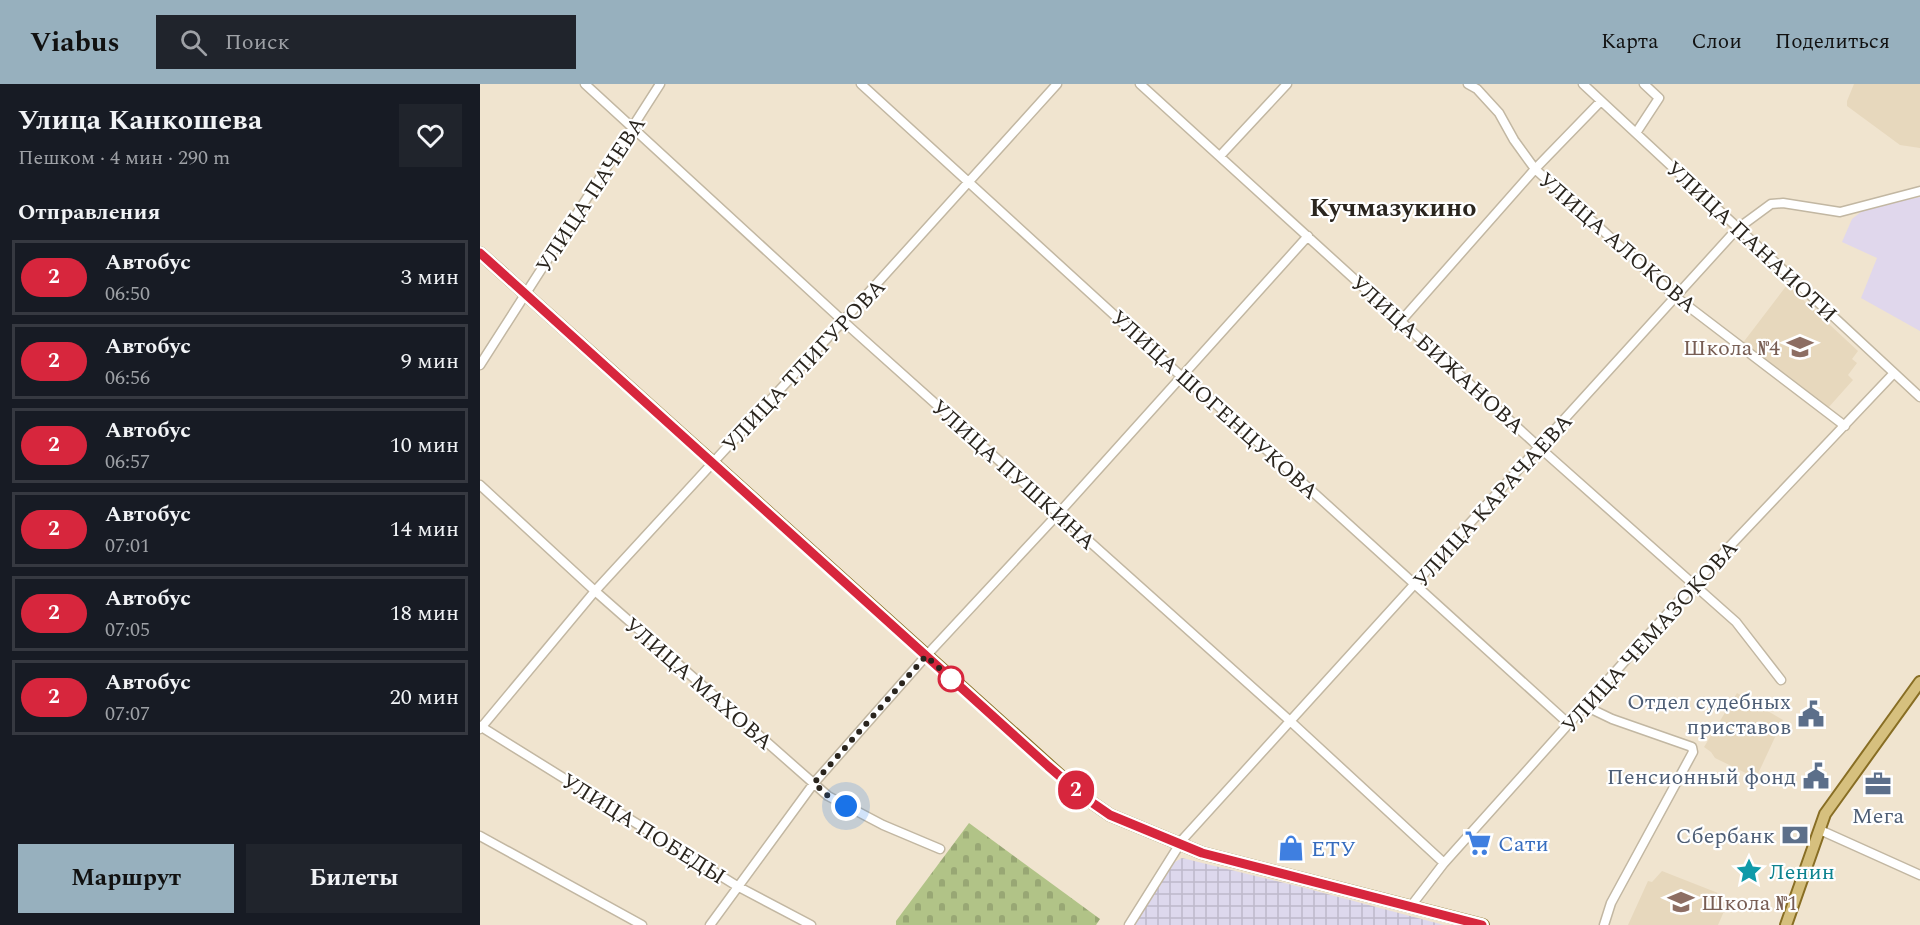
<!DOCTYPE html>
<html lang="ru">
<head>
<meta charset="utf-8">
<style>
	:root { --surface:#171b24; --page:#20242c; --text:#f1f3f6; --muted:#9ea1a6; --line:#363941; --accent:#97b0be }
	body { margin:0; font-family:Spectral,serif; background:var(--page); color:var(--text); height:100vh; display:flex; flex-direction:column; font-size:22px; white-space:nowrap }
	* { box-sizing:border-box; margin:0 }
	p { font-size:20px; color:var(--muted) }
	.icon { flex:none; width:33px; height:33px; fill:none; stroke:currentColor; stroke-width:2; stroke-linecap:round; stroke-linejoin:round }
	.map { position:relative; flex:1; overflow:hidden }
	.side { display:flex; flex-direction:column; background:var(--surface); width:480px }
	.side>* { flex:none }
	.badge { padding:0 12px; border-radius:20px; font-size:21px; line-height:39px }
	.you { position:absolute; width:30px; height:30px; margin:-15px; border:4px solid #fff; border-radius:50%; background:#1a73e8; box-shadow:0 0 0 9px #1a73e833 }
	.map>.badge { position:absolute; translate:-50% -50%; box-shadow:0 0 0 3px #fff }
	h2 { padding:0 18px; font-size:22px; line-height:54px }
	.round { display:grid; place-items:center; flex:none; width:63px; height:63px; border-radius:0px; background:var(--page) }
	.overview { display:flex; align-items:center; justify-content:space-between; height:102px; padding:0 18px }
	h1 { font-size:28px; font-weight:700; line-height:45px }
	.button { display:flex; gap:12px; margin-top:auto; padding:12px 18px }
	.button a { flex:1; height:69px; border-radius:0px; background:var(--accent); color:#111; font-size:24px; font-weight:700; line-height:69px; text-align:center }
	.button a+a { background:var(--page); color:var(--text) }
	ul { padding:0; list-style:none }
	li { display:flex; align-items:center; gap:18px; height:75px; margin:0 12px 9px; padding:0 6px; border:3px solid var(--line); border-radius:0px }
	li div { flex:1 }
	li b { display:block; font-size:22px }
	li em { font-style:normal }
	li .badge { min-width:66px; font-weight:700; text-align:center }
	header { display:flex; align-items:center; gap:36px; box-sizing:border-box; height:84px; padding:0 30px; background:var(--accent); color:#111 }
	header strong { font-size:28px }
	nav { display:flex; gap:33px; margin-inline-start:auto; font-size:21px }
	.search { width:420px; height:54px; background:var(--page); display:flex; align-items:center; gap:15px; box-sizing:border-box; padding:0 21px; border-radius:0px; color:var(--muted); font-size:22px }
	main { display:flex; flex:1; min-height:0 }
	.map>svg:first-child { display:block }
	.commercial { fill:#e0d7ec }
	.industrial { fill:url(#industrial-grid) }
	.built { fill:#e7d8bd }
	.cemetery { fill:url(#cemetery-stones) }
	.lines { fill:none; stroke-linecap:round; stroke-linejoin:round }
	.minor-casing { stroke:#c2b7a2; stroke-width:11 }
	.major-casing { stroke:#886e24; stroke-width:14 }
	.minor { stroke:#fff; stroke-width:8 }
	.major { stroke:#d6c07e; stroke-width:10 }
	.line-casing { stroke:#fff; stroke-width:14 }
	.line { stroke:#d7263d; stroke-width:9 }
	.walk { stroke:#2a251e; stroke-width:6; stroke-dasharray:0 10.8 }
	.stop-dot { fill:#fff; stroke:#d7263d; stroke-width:3 }
	.labels { text-anchor:middle; stroke-width:4.5; stroke-linejoin:round; paint-order:stroke }
	.street-label { font-size:22px; fill:#2a251e; stroke:#fff }
	.education-label { font-size:22px; fill:#785e54; stroke:#fff; text-anchor:end }
	.service-label { font-size:22px; fill:#4e5e75; stroke:#fff; text-anchor:end }
	.shop-label { font-size:22px; fill:#366cbe; stroke:#fff; text-anchor:start }
	.culture-label { font-size:22px; fill:#0d838f; stroke:#fff; text-anchor:start }
	.quarter-label { font-size:26px; font-weight:bold; fill:#2a251e; stroke:#fff }
</style>
</head>
<body>
<header>
<strong>Viabus</strong>
<div class="search"><svg class="icon" aria-label="search" viewBox="0 0 24 24"><circle cx="10" cy="10" r="6"/><path d="M15 15l6 6"/></svg>Поиск</div>
<nav><a>Карта</a><a>Слои</a><a>Поделиться</a></nav>
</header>
<main>
<section class="side">
<div class="overview"><div><h1>Улица Канкошева</h1><p>Пешком · 4 мин · 290 m</p></div><a class="round"><svg class="icon" aria-label="heart" viewBox="0 0 24 24"><path d="M12 20l-8-8c-3-5 5-10 8-4 3-6 11-1 8 4z"/></svg></a></div>
<h2>Отправления</h2>
<ul>
<li><span class="badge" style="background:#d7263d;color:#fff">2</span><div><b>Автобус</b><p>06:50</p></div><em>3 мин</em></li>
<li><span class="badge" style="background:#d7263d;color:#fff">2</span><div><b>Автобус</b><p>06:56</p></div><em>9 мин</em></li>
<li><span class="badge" style="background:#d7263d;color:#fff">2</span><div><b>Автобус</b><p>06:57</p></div><em>10 мин</em></li>
<li><span class="badge" style="background:#d7263d;color:#fff">2</span><div><b>Автобус</b><p>07:01</p></div><em>14 мин</em></li>
<li><span class="badge" style="background:#d7263d;color:#fff">2</span><div><b>Автобус</b><p>07:05</p></div><em>18 мин</em></li>
<li><span class="badge" style="background:#d7263d;color:#fff">2</span><div><b>Автобус</b><p>07:07</p></div><em>20 мин</em></li>
</ul>
<div class="button"><a>Маршрут</a><a>Билеты</a></div>
</section>
<div class="map">
<svg width="1440" height="841" viewBox="0 0 1440 841">
	<defs>
		<pattern id="industrial-grid" width="8" height="8" patternUnits="userSpaceOnUse" patternTransform="scale(1.5)"><rect width="8" height="8" fill="#ddd8ed"/><path d="M0 4h8M4 0v8" fill="none" stroke="#beb9cb"/></pattern>
		<pattern id="cemetery-stones" width="16" height="16" patternUnits="userSpaceOnUse" patternTransform="scale(1.5)"><rect width="16" height="16" fill="#b1c387"/><path d="M2 7V4a2 2 0 0 1 4 0v3zM10 15v-3a2 2 0 0 1 4 0v3z" fill="#98a774"/></pattern>
	</defs>
	<rect width="100%" height="100%" fill="#f0e4cf"/>
	<path class="commercial" d="M1440,113V247L1381,214L1397,174L1362,158L1372,135L1386,124Z"/>
	<path class="industrial" d="M702,774L821,803L964,841H654L693,779Z"/>
	<path class="built" d="M1374,0H1440V64L1420,61L1367,22V17Z
		M1307,201L1378,267L1372,275L1377,279L1368,291L1373,296L1348,324L1262,260Z
		M1257,609L1303,636L1276,694L1235,674L1231,668L1224,663Z
		M1182,787L1243,811L1245,825L1238,841H1148L1168,797L1172,798Z"/>
	<path class="cemetery" d="M489,739L620,835L616,841H416V837Z"/>
	<g class="lines">
		<g class="minor-casing">
			<path id="minor" d="M105,0L363,237L809,636L964,779
				M381,0L701,292L727,312L1089,640
				M660,0L1060,364L1256,538L1301,596
				M988,0L997,5L1019,29L1034,56L1055,85L1196,213L1365,342
				M1103,0L1440,313
				M1156,49L1179,14L1164,0
				M740,72L807,0
				M921,237L1055,85L1121,17
				M0,281L180,0
				M0,401L115,507L348,712L403,741L460,765
				M1105,622L1132,635L1212,663L1213,668L1131,819L1124,841
				M0,642L257,802L331,841
				M0,645L115,507L363,237L577,0
				M1340,746L1440,791
				M0,752L162,841
				M931,822L964,779L1213,501L1414,289
				M230,841L334,699L446,572L578,430L828,152
				M649,841L703,755L1257,145L1291,120L1303,119L1360,128L1440,107"/>
		</g>
		<g class="major-casing">
			<path id="major" d="M0,169L604,713L630,731L722,769L1003,841
				M1306,841L1345,730L1440,598"/>
		</g>
		<use href="#minor" class="minor"/>
		<use href="#major" class="major"/>
	</g>
	<g class="lines">
		<g class="line-casing">
			<path id="line" d="M0,169L568,682L604,713L630,731L722,769L1002,841"/>
		</g>
		<use href="#line" class="line"/>
		<path class="walk" d="M366,722L348,712L334,699L446,572L471,595"/>
	</g>
	<defs>
		<g id="school-bare" transform="scale(2.07)"><path d="M0-5L7-2L0 1L-7-2ZM-4 1L0 2.5L4 1V4Q0 6-4 4Z" fill="#8d6e63" stroke="#fff" stroke-width="2.5" paint-order="stroke"/></g>
		<g id="civic-bare" transform="scale(2.07)"><path d="M-.6-6.5H3V-4.5H.6V-3L4-1V1h2V6H-6V1h2V-1L-.6-3ZM-1.2 2.5V6h2.4V2.5Z" fill="#5c6f8a" stroke="#fff" stroke-width="2.5" paint-order="stroke"/></g>
		<g id="office-bare" transform="scale(2.07)"><path d="M-6-3h4V-5.5h4V-3h4V5H-6ZM-1-4.5V-3h2v-1.5ZM-6 0V1H6V0Z" fill="#5c6f8a" stroke="#fff" stroke-width="2.5" paint-order="stroke"/></g>
		<g id="bank-bare" transform="scale(2.07)"><path d="M-6-4H6V4H-6ZM0-2.3a2.3 2.3 0 1 0 0 4.6a2.3 2.3 0 1 0 0-4.6Z" fill="#5c6f8a" stroke="#fff" stroke-width="2.5" paint-order="stroke"/></g>
		<g id="supermarket-bare" transform="scale(2.07)"><path d="M-6-5.5h2.5l.6 2H6L4.5 2H-2.5L-4.4-4H-6ZM-1.5 3.2a1.3 1.3 0 1 0 .1 0ZM3 3.2a1.3 1.3 0 1 0 .1 0Z" fill="#3f7fe0" stroke="#fff" stroke-width="2.5" paint-order="stroke"/></g>
		<g id="shop-bare" transform="scale(2.07)"><path d="M-5-2.5h2.3a2.7 3.5 0 0 1 5.4 0H5L5.5 6h-11ZM-1.5-2.5h3a1.5 2.3 0 0 0-3 0Z" fill="#3f7fe0" stroke="#fff" stroke-width="2.5" paint-order="stroke"/></g>
		<g id="sight-bare" transform="scale(2.07)"><path d="M0-6L1.8-2.2L6-1.7L2.9 1.2L3.7 5.4L0 3.3L-3.7 5.4L-2.9 1.2L-6-1.7L-1.8-2.2Z" fill="#0f9aa8" stroke="#fff" stroke-width="2.5" paint-order="stroke"/></g>
	</defs>
	<g fill-rule="evenodd">
		<use href="#school-bare" x="1320" y="263"/>
		<use href="#civic-bare" x="1331" y="630"/>
		<use href="#civic-bare" x="1336" y="692"/>
		<use href="#office-bare" x="1398" y="700"/>
		<use href="#bank-bare" x="1315" y="751"/>
		<use href="#supermarket-bare" x="998" y="759"/>
		<use href="#shop-bare" x="811" y="764"/>
		<use href="#sight-bare" x="1269" y="787"/>
		<use href="#school-bare" x="1201" y="818"/>
	</g>
	<circle class="stop-dot" cx="471" cy="595" r="12"/>
	<g class="labels">
		<g class="street-label">
			<text transform="translate(110 110) rotate(-57)" y="8">УЛИЦА ПАЧЕВА</text>
			<text transform="translate(1272 157) rotate(43)" y="8">УЛИЦА ПАНАИОТИ</text>
			<text transform="translate(1138 158) rotate(41)" y="8">УЛИЦА АЛОКОВА</text>
			<text transform="translate(958 270) rotate(42)" y="8">УЛИЦА БИЖАНОВА</text>
			<text transform="translate(323 281) rotate(-47)" y="8">УЛИЦА ТЛИГУРОВА</text>
			<text transform="translate(735 320) rotate(42)" y="8">УЛИЦА ШОГЕНЦУКОВА</text>
			<text transform="translate(534 390) rotate(42)" y="8">УЛИЦА ПУШКИНА</text>
			<text transform="translate(1012 416) rotate(-48)" y="8">УЛИЦА КАРАЧАЕВА</text>
			<text transform="translate(1169 552) rotate(-48)" y="8">УЛИЦА ЧЕМАЗОКОВА</text>
			<text transform="translate(219 599) rotate(41)" y="8">УЛИЦА МАХОВА</text>
			<text transform="translate(164 744) rotate(32)" y="8">УЛИЦА ПОБЕДЫ</text>
		</g>
		<g class="education-label">
			<text x="1300" y="271">Школа №4</text>
			<text x="1221" y="826" text-anchor="start">Школа №1</text>
		</g>
		<g class="service-label">
			<text x="1311" y="625">Отдел судебных<tspan x="1311" dy="25">приставов</tspan></text>
			<text x="1316" y="700">Пенсионный фонд</text>
			<text x="1398" y="739" text-anchor="middle">Мега</text>
			<text x="1295" y="759">Сбербанк</text>
		</g>
		<g class="shop-label">
			<text x="1018" y="767">Сати</text>
			<text x="831" y="772">ЕТУ</text>
		</g>
		<g class="culture-label">
			<text x="1289" y="795">Ленин</text>
		</g>
		<g class="quarter-label">
			<text x="913" y="132">Кучмазукино</text>
		</g>
	</g>
</svg>
<div class="you" style="left:366px;top:722px"></div>
<b class="badge" style="left:596px;top:706px;background:#d7263d;color:#fff">2</b>
</div>
</main>
</body>
</html>
